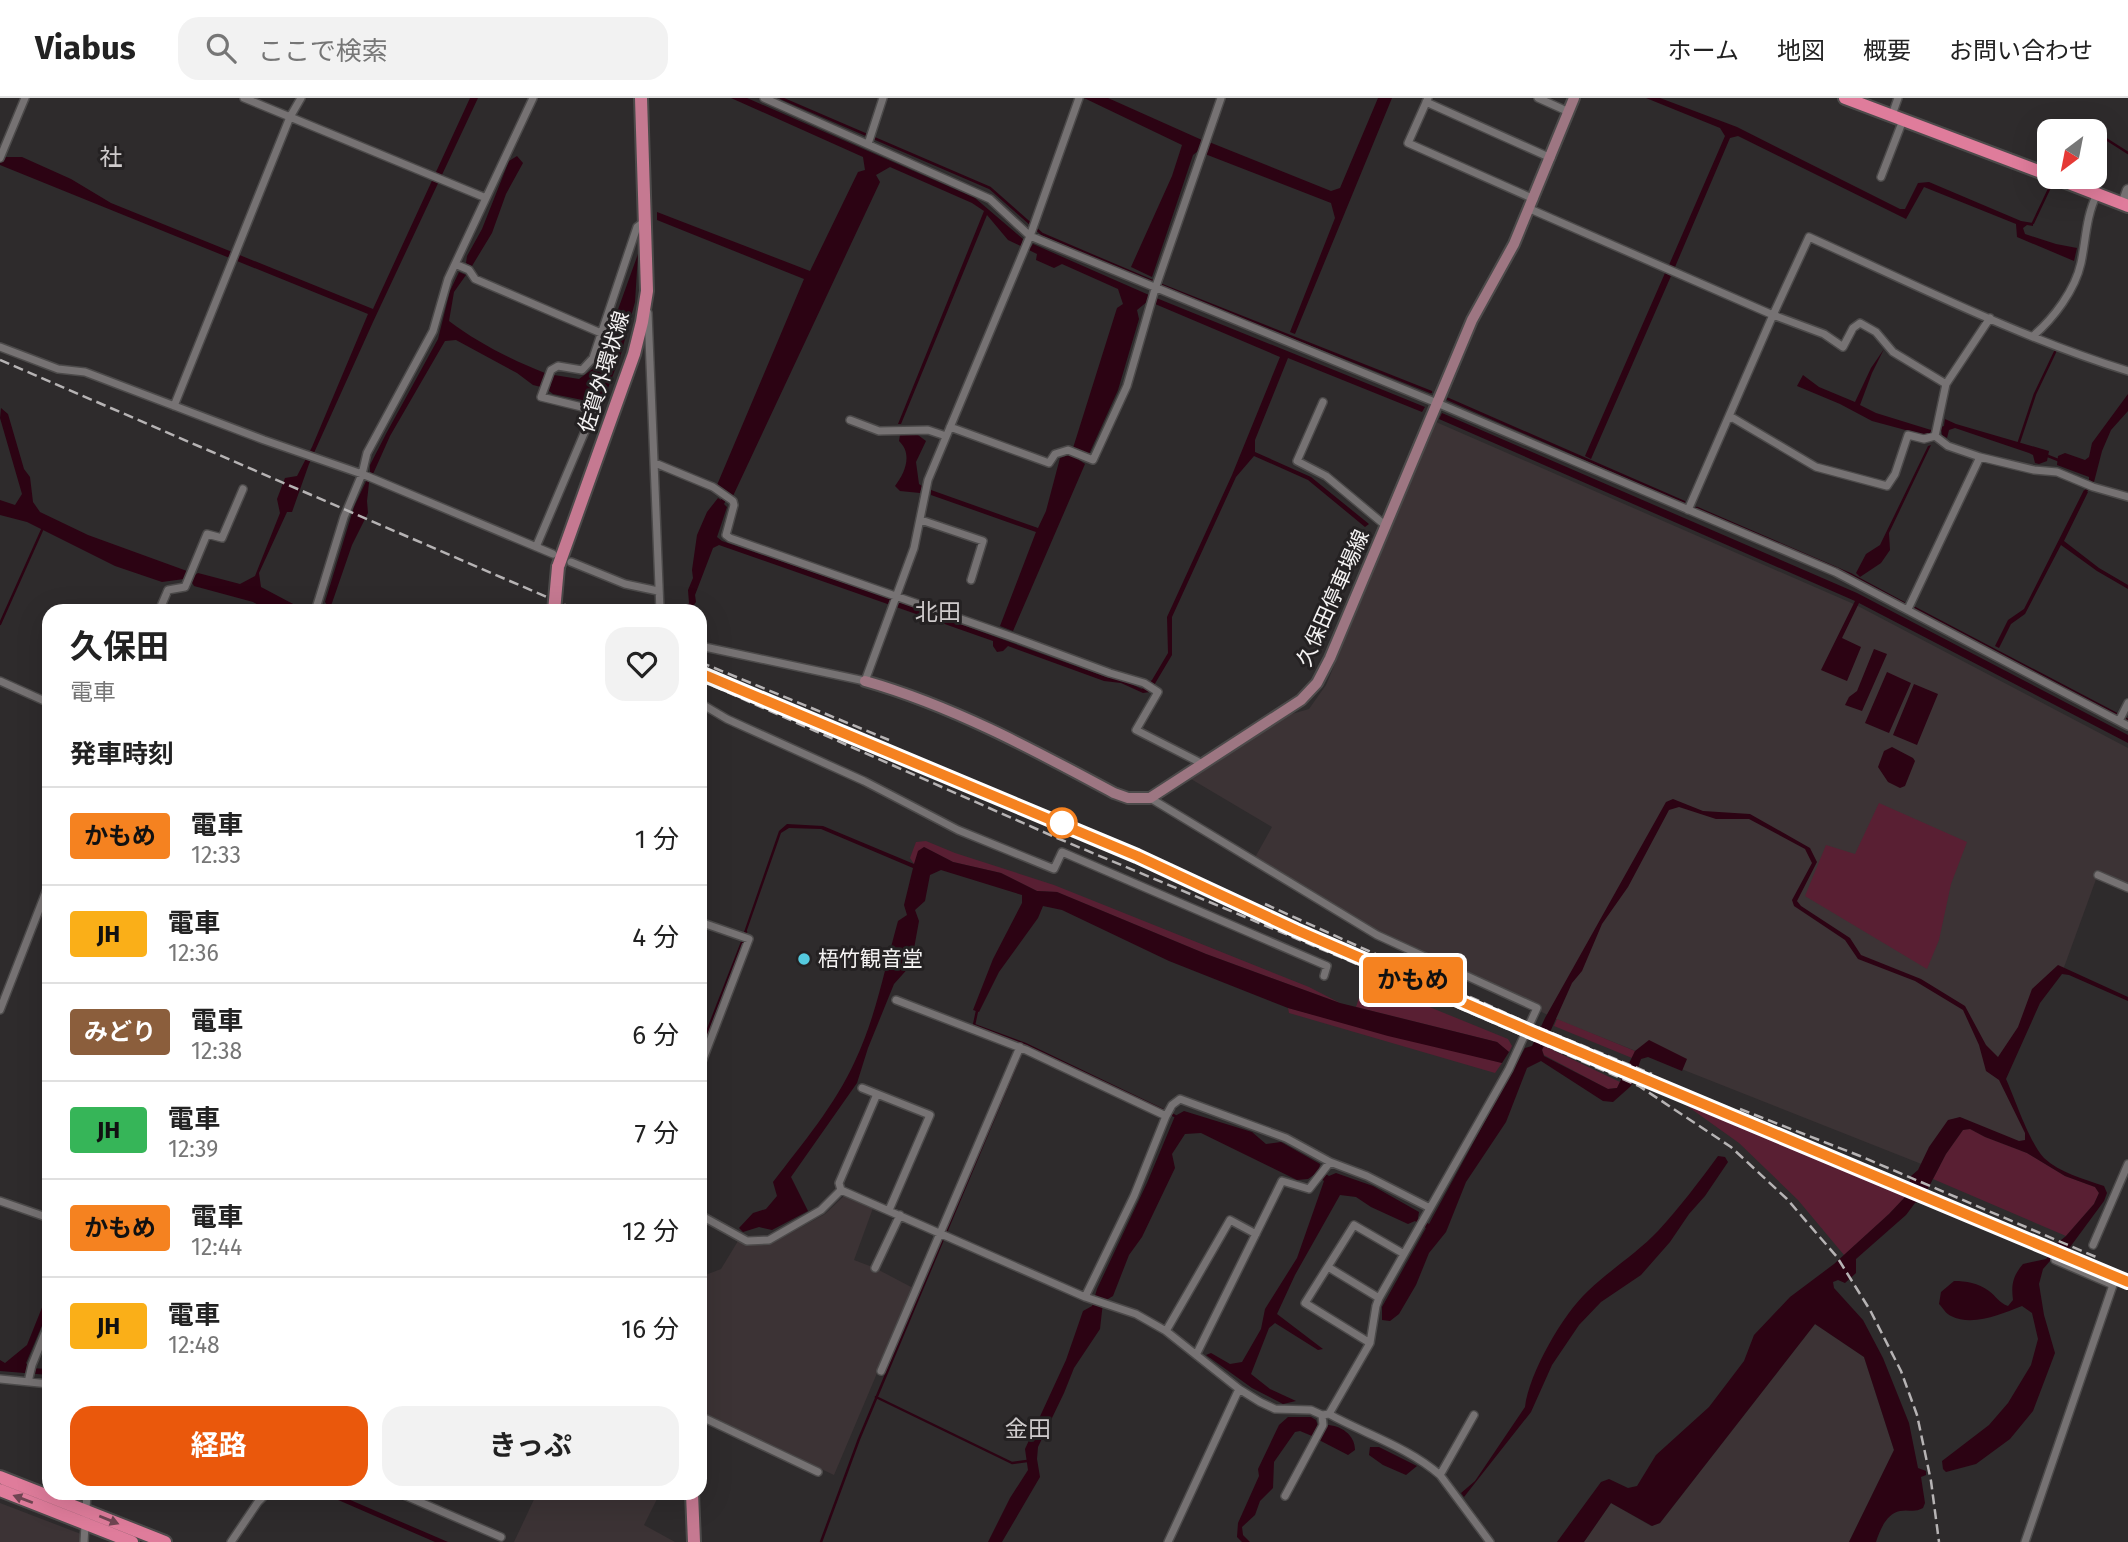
<!DOCTYPE html>
<html lang="ja">
<head>
<meta charset="utf-8">
<style>
	:root { --surface:#fff; --page:#f2f2f2; --text:#222; --muted:#767676; --line:#e0e0e0; --accent:#ea580c }
	body { margin:0; font-family:"Fira Sans","Noto Sans JP",sans-serif; background:var(--page); color:var(--text); height:100vh; display:flex; flex-direction:column; font-size:26px; white-space:nowrap }
	* { box-sizing:border-box; margin:0 }
	p { font-size:23px; color:var(--muted) }
	.icon { flex:none; width:38px; height:38px; fill:none; stroke:currentColor; stroke-width:2; stroke-linecap:round; stroke-linejoin:round }
	.map { position:relative; flex:1; overflow:hidden }
	.sheet { position:absolute; left:42px; top:506px; width:665px; height:896px; display:flex; flex-direction:column; background:var(--surface); border-radius:21px; box-shadow:0 7px 28px #0002 }
	.sheet>* { flex:none }
	.badge { padding:0 14px; border-radius:5px; font-size:24px; line-height:46px }
	.needle { width:46px; rotate:212deg }
	.tools { position:absolute; left:2037px; top:21px; display:grid; gap:14px }
	.tools a { display:grid; place-items:center; width:70px; height:70px; border-radius:14px; background:var(--surface); box-shadow:0 7px 28px #0002; font-size:35px }
	.map>.badge { position:absolute; translate:-50% -50%; box-shadow:0 0 0 4px #fff }
	h2 { padding:0 28px; font-size:26px; line-height:63px }
	.round { display:grid; place-items:center; flex:none; width:74px; height:74px; border-radius:21px; background:var(--page) }
	.headline { display:flex; align-items:center; justify-content:space-between; height:119px; padding:0 28px }
	h1 { font-size:33px; font-weight:700; line-height:52px }
	.action { display:flex; gap:14px; margin-top:auto; padding:14px 28px }
	.action a { flex:1; height:80px; border-radius:21px; background:var(--accent); color:#fff; font-size:28px; font-weight:700; line-height:80px; text-align:center }
	.action a+a { background:var(--page); color:var(--text) }
	ul { padding:0; list-style:none }
	li { display:flex; align-items:center; gap:21px; height:98px; padding:0 28px; border-top:2px solid var(--line) }
	li div { flex:1 }
	li b { display:block; font-size:26px }
	li em { font-style:normal }
	li .badge { min-width:77px; font-weight:700; text-align:center }
	header { display:flex; align-items:center; gap:42px; box-sizing:border-box; height:98px; padding:0 35px; background:var(--surface); border-bottom:2px solid var(--line) }
	header strong { font-size:33px }
	nav { display:flex; gap:38px; margin-inline-start:auto; font-size:24px }
	.search { width:490px; height:63px; background:var(--page); display:flex; align-items:center; gap:18px; box-sizing:border-box; padding:0 24px; border-radius:21px; color:var(--muted); font-size:26px }
	.map>svg:first-child { display:block }
	.built { fill:#3c3335 }
	.green { fill:#591f33 }
	.water { fill:#2c0313; fill-rule:evenodd }
	.lines { fill:none; stroke-linecap:round; stroke-linejoin:round }
	.stream { stroke:#2c0313; stroke-width:2.5 }
	.minor-casing { stroke:#4c4a4a; stroke-width:10 }
	.tertiary-casing { stroke:#4c4a4a; stroke-width:13 }
	.secondary-casing { stroke:#4c4a4a; stroke-width:14 }
	.primary-casing { stroke:#4c4a4a; stroke-width:16 }
	.trunk-casing { stroke:#4c4a4a; stroke-width:16 }
	.minor { stroke:#767273; stroke-width:7 }
	.tertiary { stroke:#767273; stroke-width:10 }
	.secondary { stroke:#9d7682; stroke-width:10 }
	.primary { stroke:#c57991; stroke-width:12 }
	.trunk { stroke:#df7c9b; stroke-width:12 }
	.rail { stroke:#b6b3b4; stroke-width:2.5; stroke-dasharray:10 5; stroke-linecap:butt }
	.primary-bridge-casing { stroke:#4c4a4a; stroke-width:16; stroke-linecap:butt }
	.primary-bridge { stroke:#c57991; stroke-width:12 }
	.oneway { fill:#6f4552 }
	.line-casing { stroke:#fff; stroke-width:16 }
	.line { stroke:#f58220; stroke-width:10 }
	.stop-dot { fill:#fff; stroke:#f58220; stroke-width:3.5 }
	.poi-dot { fill:#55cadf; stroke:#242122; stroke-width:2.5 }
	.labels { text-anchor:middle; stroke-width:6; stroke-linejoin:round; paint-order:stroke }
	.street-label { font-size:21px; fill:#f5f3f3; stroke:#242122 }
	.poi-label { font-size:21px; fill:#f5f3f3; stroke:#242122; text-anchor:start }
	.neighbourhood-label { font-size:23px; fill:#cfcbcc; stroke:#242122 }
</style>
</head>
<body>
<header>
<strong>Viabus</strong>
<div class="search"><svg class="icon" aria-label="search" viewBox="0 0 24 24"><circle cx="10" cy="10" r="6"/><path d="M15 15l6 6"/></svg>ここで検索</div>
<nav><a>ホーム</a><a>地図</a><a>概要</a><a>お問い合わせ</a></nav>
</header>
<div class="map">
<svg width="2128" height="1444" viewBox="0 0 2128 1444">
	<rect width="100%" height="100%" fill="#2e2b2c"/>
	<path class="built" d="M1436,324L1856,507L2128,650V786L2099,773L2063,872L2032,907L2000,976L2035,1050L1929,1069L1565,925L1377,837L1253,763L1272,729L1191,681L1288,617L1309,611L1326,587Z
		M845,1097L873,1110L854,1162L875,1170L913,1190L834,1377L700,1314V1179L721,1171L738,1143L747,1147L771,1146L825,1116Z
		M1815,1226L1864,1259L1894,1352L1849,1444H1584L1611,1405L1651,1428L1660,1425Z
		M537,1395H660L644,1427L675,1444H514Z
		M0,1405L81,1436V1444H0Z"/>
	<path class="green" d="M1879,705L1967,744L1951,786L1939,842L1927,871L1805,798L1826,747L1855,756Z
		M926,743L955,755L1054,787L1309,889L1340,905L1206,856L1057,794L1037,793L1001,775L953,764L924,749L914,766L910,760L916,744Z
		M1363,888L1422,906L1508,941L1512,948L1509,954L1497,944L1356,909Z
		M1288,910L1502,965L1495,975L1289,915Z
		M1557,921L1635,953L1632,960L1554,928Z
		M1544,948L1620,984L1617,990L1608,991L1544,957L1542,952Z
		M1669,995L1906,1098L1889,1116L1844,1157L1798,1102L1739,1045Z
		M1970,1031L1985,1039L2027,1055L2065,1078L2095,1089L2099,1095L2094,1106L2066,1138L1933,1081L1946,1056L1963,1032Z"/>
	<path class="water" d="M470,0H478L373,224L309,366L292,414H287L259,475L261,489L295,507L315,511L317,513H269L253,504L194,488L191,483L184,481L162,484L115,468L27,424L0,417V402L15,407L22,396L0,320L1,310L8,316L24,371L30,379L33,404L40,414L88,437L187,473L186,477L192,479L198,475L240,486L255,478L280,415L277,401L285,380L297,378L312,349L368,216L0,67V59H22L71,81L111,105L373,211Z
		M731,0H747L975,100L1023,141L1022,145L1031,149L1033,146L1149,197L1425,309L1422,314L1288,260L1255,342V354L1311,379L1369,426L1365,429L1308,382L1254,358L1236,379L1172,519V557L1150,594L1143,595L1121,585L1104,583L1008,548L1003,553L997,554L993,548V543L719,447L713,450L695,497L696,504L690,513H685L689,505L688,492L693,480L692,472L697,437L707,414L718,400L721,402L724,394L717,387L804,181L657,122V114L810,173L858,74L865,72L863,59ZM890,69L972,105L984,113L898,326H901L987,117L1008,142L1037,156L1036,162L1054,170L1062,166L1118,191L1123,206L1117,210L1073,350L1078,353L1075,360L1069,357L1060,360L1046,413L1038,430L931,392V397L1036,434L1000,528L1013,533L1085,366L1079,362L1083,354L1089,356L1118,292L1139,221L1137,212L1148,203L1280,259L1232,377L1167,519L1168,555L1152,582L1142,591L1122,582L1106,579L888,500L722,443L717,439L727,409L724,406L729,397L733,398L880,84L876,77Z
		M1084,0H1108L1202,42L1198,53L1193,57L1152,179L1131,169L1172,78L1182,47Z
		M1378,0H1392L1295,236L1290,234L1335,120L1331,105L1205,56L1209,44L1331,93L1340,90Z
		M1646,0H1660L1737,29L1900,111H1905L1918,85L1929,84L2021,123L2033,125V128L2027,127L2023,130L2025,136L2056,146L2077,150L2074,163L2017,139L2016,126L1924,89L1906,121L1738,38L1730,40L1675,169L1669,167L1725,38L1720,30Z
		M517,58L523,65L506,96L492,135L472,168L466,165L467,158L482,131L509,63Z
		M638,156L635,204L621,256L602,306L553,296L549,293L551,286L544,284L541,289L533,287L517,275L456,242L445,243L390,338L369,385L367,403L368,415L352,447L332,505L329,510L325,504L354,409L370,375V367L387,334L438,241L450,193L459,174L466,177L454,194L449,223C478,245 512,262 545,275V280L552,282L554,277L579,281L598,267Z
		M1665,175L1671,178L1591,361L1585,358Z
		M1884,251L1872,275L1860,307L1876,315L1931,332L1930,335L1924,337L1872,323L1840,306L1797,288L1803,277L1819,289L1855,304L1871,270Z
		M2128,296V313L2111,332L2102,353L2094,384L2089,382V379L2057,367L2058,358L2065,355L2085,362L2089,359L2092,345Z
		M1442,315L1857,495L2128,637V645L1859,505L1842,540L1861,549L1847,583L1821,572L1855,503L1439,321Z
		M1945,321L1956,326L2049,353L2047,363L2039,366L2035,365L2033,357L2029,355L1955,330L1949,332L1947,340L1942,337L1941,329L1944,328Z
		M900,337H918L926,343L916,364L919,386L922,388L920,395L900,393L895,388C905,375 913,356 899,343Z
		M1931,347L1889,435L1890,452L1881,465L1860,479L1856,475L1866,456L1880,447L1928,348Z
		M2084,392L2088,394L2064,443L2099,470L2128,487V491L2097,473L2061,447L2025,516L2011,526L1999,550L1995,548L2008,522L2024,511Z
		M1874,551L1887,556L1862,613L1845,607L1849,599L1857,593Z
		M1887,574L1911,585L1889,635L1865,625Z
		M1914,586L1938,596L1917,647L1893,637Z
		M1892,649L1913,660L1915,663L1905,688L1900,690L1888,684L1878,669L1884,653Z
		M1673,701L1703,713L1750,716L1810,750L1817,764L1797,803L1801,808L1850,840L1861,857L1921,881L1965,908L1986,947L1998,959L2018,929L2032,891L2058,867L2128,899V903L2069,877L2062,876L2040,905L2006,981C2015,1001 2030,1046 2044,1060C2060,1075 2084,1081 2104,1088L2107,1095L2104,1103L2065,1156L2050,1163L2043,1171L2039,1186L2044,1217L2055,1255L2033,1313L2010,1341L1976,1366L1946,1374L1943,1371L1942,1363L1989,1327L2008,1305L2031,1267L2038,1241L2032,1215L2022,1208C2001,1216 1973,1229 1951,1218C1946,1216 1943,1210 1939,1206L1941,1194L1954,1183C1966,1183 1978,1185 1989,1193C1996,1198 1999,1205 2008,1208L2013,1202C2011,1186 2013,1178 2023,1166L2046,1161L2050,1157L2055,1147L2066,1138L2094,1106L2099,1095L2095,1089L2065,1078L2027,1055L1985,1039L1970,1031L1963,1032L1946,1056L1922,1102L1915,1105L1906,1117L1856,1161V1175L1845,1185L1838,1182L1833,1184L1834,1190L1863,1222L1883,1260L1909,1325L1918,1370L1926,1373V1377L1921,1379L1925,1405L1923,1410C1914,1415 1909,1411 1900,1413C1886,1416 1880,1432 1876,1444H1849L1894,1352L1864,1259L1815,1226L1660,1425L1652,1428L1611,1405L1584,1444H1557L1601,1384L1609,1381L1628,1390L1637,1388L1656,1357L1709,1309L1744,1263L1754,1237L1790,1199L1834,1166L1889,1116L1906,1098L1911,1078L1918,1072L1929,1049L1948,1022L1960,1019L2019,1043L2025,1042V1035L1999,982L1986,973L1979,947L1963,912L1915,883L1858,861L1845,842L1794,808L1792,802L1812,765L1805,751L1749,721H1716L1679,709L1669,712L1628,789L1602,826L1582,873L1572,885L1542,952L1544,958L1608,991L1617,990L1635,953L1649,942L1687,961L1682,973L1648,959L1641,961L1631,988L1613,1004L1603,1003L1541,963L1527,970L1506,1024L1466,1084L1446,1134L1429,1155L1416,1187L1399,1216L1390,1223L1382,1222V1209L1426,1130L1415,1123L1408,1126L1371,1109L1356,1099L1340,1097L1295,1177L1277,1216L1323,1251L1318,1252L1275,1225L1269,1230L1251,1276L1270,1291L1296,1303L1283,1306L1252,1290L1206,1257L1211,1255L1230,1266L1242,1264L1261,1231L1265,1211L1297,1160L1324,1083L1315,1076L1308,1081L1297,1082L1201,1035L1185,1036L1172,1056L1175,1070L1142,1139L1129,1157L1113,1198L1103,1204L1100,1231L1074,1270L1064,1295L1038,1349L1037,1361L1040,1379L1002,1444H988L1010,1400L1028,1372L1025,1351L1066,1262L1083,1213L1092,1208L1097,1191L1147,1085L1175,1018L1184,1013L1252,1034L1266,1046L1281,1044L1320,1066L1319,1072L1329,1078L1336,1075L1373,1088L1419,1114L1418,1120L1429,1126L1525,950L1532,948L1545,920L1666,704Z
		M787,726L823,728L914,766L918,753L924,749L953,764L1001,775L1037,793L1057,794L1206,856L1340,905L1497,944L1509,954L1502,965L1388,938L1288,910L1169,863L1062,812L1043,808L1038,820L999,874L979,914L973,912L993,861L1022,805V797L941,772L930,777L925,803L915,812L919,823L911,867L894,886L868,950L857,985L791,1079L808,1113L772,1132L759,1129L743,1134L739,1130L753,1115L766,1111L777,1098L773,1084C803,1045 835,1007 855,963C876,919 885,869 898,823L907,817L904,807L913,770L821,731L789,730L781,735L746,835L744,834L779,733Z
		M1718,1058L1725,1059L1728,1064L1705,1098L1689,1116L1670,1144L1641,1177L1601,1204L1579,1227L1552,1267L1531,1314L1464,1399L1461,1395L1475,1383L1525,1309C1529,1275 1563,1216 1588,1193C1610,1172 1637,1155 1658,1133C1679,1110 1699,1084 1718,1058Z
		M49,1192V1211L26,1265L29,1270L49,1271V1277L0,1273V1262L5,1265L27,1247Z
		M1311,1319L1316,1322L1318,1328L1312,1338L1300,1333L1295,1334L1274,1364L1273,1390L1260,1403L1255,1417L1242,1429L1243,1437L1250,1444H1242L1237,1439L1238,1425L1259,1378L1258,1371L1279,1327L1288,1319Z
		M1326,1327C1341,1327 1355,1337 1355,1352L1348,1357L1319,1342Z
		M1370,1349H1379L1417,1368L1406,1377L1383,1367L1369,1357Z
		M322,1395H334L448,1444H435Z"/>
	<g class="lines">
		<path class="stream" d="M781,0L990,90L1042,136L1164,188L1431,294
			M2095,34L2128,55
			M2033,125L2050,89
			M1448,301L1684,404
			M1931,333L1941,332
			M2019,344L2035,296L2055,254
			M2048,358L2058,362
			M2086,393L2092,383
			M1697,410L1852,477L1904,505
			M1915,510L2128,622
			M0,526L42,432
			M977,913L974,927L1025,946L1175,1018
			M700,952L746,834
			M876,1299L1012,1365L1027,1363
			M821,1444L859,1341L1025,946"/>
		<g class="minor-casing">
			<path id="minor" d="M244,0L486,100
				M764,0L990,101L1030,138L1437,305L1835,474L2128,628
				M1428,0L1408,45L1534,101
				M1538,0L1569,14
				M1426,4L1551,60
				M1892,17L1898,0
				M868,46L883,0
				M0,60L25,0
				M1881,79L1903,22
				M1530,111L1773,217L1824,236L1843,249L1853,230L1860,225L1876,234L1893,254L1946,286
				M455,166L469,172L475,181L601,235
				M648,215L660,513
				M2033,238C2054,220 2075,192 2081,165C2086,141 2086,118 2097,96
				M0,249L58,271L85,274L264,342L362,376L553,456
				M1323,304L1297,363L1326,378L1386,428
				M174,308L290,19L301,0
				M1728,321L1733,320L1816,369L1887,388L1895,376L1908,337L1924,341L1935,338
				M850,322L879,333L928,332L946,338
				M950,329L1049,365L1055,356L1068,352L1093,362L1127,288L1155,191L1221,0
				M1935,338L1948,348L1980,359L2034,372L2057,374L2093,389L2128,399
				M1935,338L1946,286L1990,220
				M655,365L713,389L733,403L734,407L726,437L730,440L1018,541L1110,575L1144,585L1158,594L1136,632L1203,666
				M1688,412L1773,217L1809,139C1914,186 2018,239 2128,273
				M921,422L983,443L971,482
				M536,449L594,312L541,299L551,272L558,268L582,272L593,260L637,129L645,123
				M571,464L625,486L658,493
				M1908,511L1980,359
				M159,513L168,492L185,489L207,436L222,440L243,391
				M322,513L317,507L344,419L362,376L367,355L433,233L448,181L533,0
				M508,513L509,512
				M700,548L865,583L914,450L928,382L1030,138L1079,0
				M0,583L49,605
				M700,605L727,621L864,683L958,732L1054,771L1062,754L1327,868L1324,878
				M2119,623L2128,605
				M1150,700L1377,837L1537,910L1509,971L1379,1200L1376,1208L1370,1245L1329,1316
				M2098,777L2128,790
				M700,824L749,841L700,969
				M896,902L1026,952L1166,1018
				M0,912L49,786
				M862,990L930,1017L889,1112
				M841,1092L839,1085L877,996
				M0,1103L49,1120
				M700,1117L747,1143L769,1142L821,1112L841,1092L1085,1199L1136,1216L1166,1233L1239,1291L1260,1304L1275,1311L1311,1312L1322,1317L1329,1316C1365,1336 1408,1349 1440,1377L1490,1444
				M2093,1147L2128,1066
				M1328,1169L1379,1200
				M875,1170L900,1117
				M1085,1199L1134,1098L1166,1018L1172,1007L1180,1001L1286,1040L1330,1064L1367,1078L1430,1110
				M1166,1233L1230,1122L1256,1136
				M1370,1245L1305,1205L1354,1127L1404,1156
				M1196,1257L1282,1083L1309,1091L1330,1064
				M881,1273L1020,949
				M0,1281L49,1286
				M28,1284L32,1267L49,1225
				M700,1318L818,1374
				M1440,1377L1474,1317
				M399,1395L501,1439
				M1285,1398L1323,1327L1322,1317
				M84,1444L87,1395
				M231,1444L258,1404L267,1395
				M1168,1444L1239,1291
				M2025,1444L2113,1187L2055,1162"/>
		</g>
		<g class="tertiary-casing">
			<path id="tertiary" d="M2123,106L2128,92"/>
		</g>
		<g class="secondary-casing">
			<path id="secondary" d="M865,583C953,608 1034,652 1114,695L1128,700H1150L1301,602L1317,585L1330,560L1472,222L1514,146L1574,0"/>
		</g>
		<g class="primary-casing">
			<path id="primary" d="M558,469L634,256L642,224L647,193L641,0
				M692,1395L694,1444"/>
		</g>
		<g class="trunk-casing">
			<path id="trunk" d="M1845,0L2049,77
				M2053,79L2128,108
				M0,1379L165,1444
				M0,1392L132,1444"/>
		</g>
		<use href="#minor" class="minor"/>
		<use href="#tertiary" class="tertiary"/>
		<use href="#secondary" class="secondary"/>
		<use href="#primary" class="primary"/>
		<use href="#trunk" class="trunk"/>
		<path class="rail" d="M0,262L579,513
			M700,564L889,642
			M700,582L1057,740L1402,885L1639,988L1731,1049L1787,1101L1837,1159L1870,1212L1901,1273L1917,1317L1931,1383L1939,1444
			M831,629L1161,768L1284,826
			M1265,806L1530,926L1652,976
			M1637,979L2128,1184
			M1740,1011L1860,1058L2096,1159"/>
		<g class="primary-bridge-casing">
			<path id="primary-bridge" d="M554,513L558,469"/>
		</g>
		<use href="#primary-bridge" class="primary-bridge"/>
	</g>
	<defs><path id="oneway-solid" d="M-6-.8H1V-3.2L6.5 0L1 3.2V.8H-6Z" transform="scale(1.75)"/></defs>
	<g class="oneway">
		<use href="#oneway-solid" transform="translate(23 1401) rotate(-159)"/>
		<use href="#oneway-solid" transform="translate(109 1422) rotate(22)"/>
	</g>
	<g class="lines">
		<g class="line-casing">
			<path id="line" d="M700,575L1137,758L1296,832L1527,932L2128,1184"/>
		</g>
		<use href="#line" class="line"/>
	</g>
	<circle class="stop-dot" cx="1062" cy="725" r="14"/>
	<circle class="poi-dot" cx="804" cy="861" r="7"/>
	<g class="labels">
		<g class="street-label">
			<text transform="translate(604 274) rotate(-73)" y="7">佐賀外環状線</text>
			<text transform="translate(1333 500) rotate(-66)" y="7">久保田停車場線</text>
		</g>
		<g class="poi-label">
			<text x="818" y="868">梧竹観音堂</text>
		</g>
		<g class="neighbourhood-label">
			<text x="111" y="67">社</text>
			<text x="938" y="522">北田</text>
			<text x="1028" y="1339">金田</text>
		</g>
	</g>
</svg>
<div class="tools">
<a><svg class="needle" viewBox="-14 -14 28 28"><path d="M0-13l5 13h-10z" fill="#e53935"/><path d="M0 13l5-13h-10z" fill="#767676"/></svg></a>
</div>
<b class="badge" style="left:1413px;top:882px;background:#f58220;color:#111">かもめ</b>
<section class="sheet">
<div class="headline"><div><h1>久保田</h1><p>電車</p></div><a class="round"><svg class="icon" aria-label="heart" viewBox="0 0 24 24"><path d="M12 20l-8-8c-3-5 5-10 8-4 3-6 11-1 8 4z"/></svg></a></div>
<h2>発車時刻</h2>
<ul>
<li><span class="badge" style="background:#f58220;color:#111">かもめ</span><div><b>電車</b><p>12:33</p></div><em>1 分</em></li>
<li><span class="badge" style="background:#faaf18;color:#111">JH</span><div><b>電車</b><p>12:36</p></div><em>4 分</em></li>
<li><span class="badge" style="background:#8b5e3c;color:#fff">みどり</span><div><b>電車</b><p>12:38</p></div><em>6 分</em></li>
<li><span class="badge" style="background:#36b558;color:#111">JH</span><div><b>電車</b><p>12:39</p></div><em>7 分</em></li>
<li><span class="badge" style="background:#f58220;color:#111">かもめ</span><div><b>電車</b><p>12:44</p></div><em>12 分</em></li>
<li><span class="badge" style="background:#faaf18;color:#111">JH</span><div><b>電車</b><p>12:48</p></div><em>16 分</em></li>
</ul>
<div class="action"><a>経路</a><a>きっぷ</a></div>
</section>
</div>
</body>
</html>
